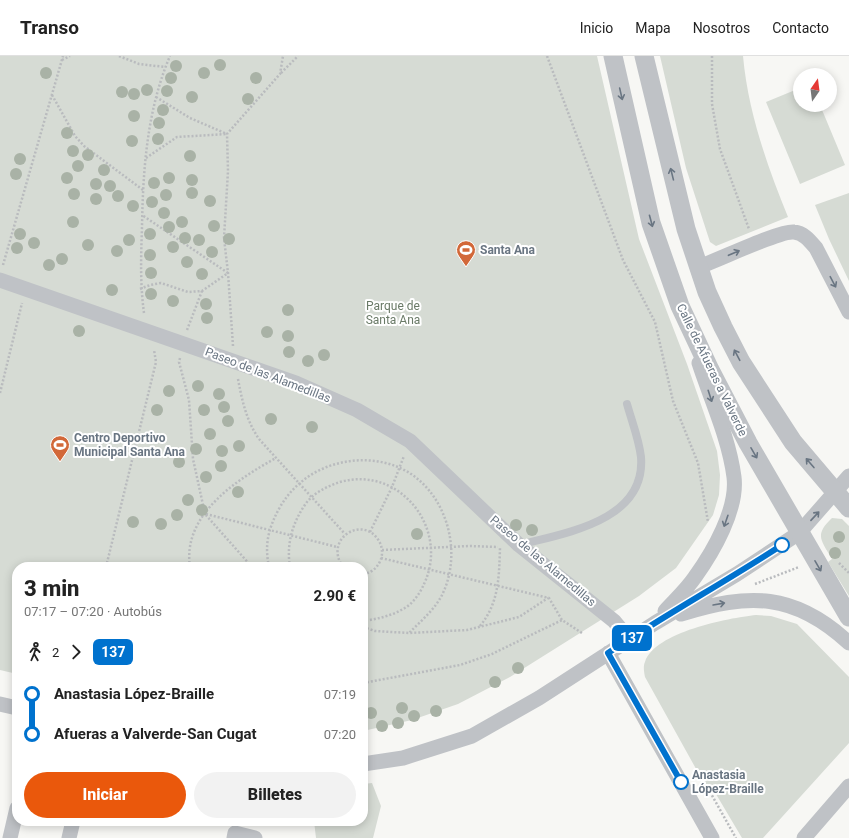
<!DOCTYPE html>
<html lang="es">
<head>
<meta charset="utf-8">
<style>
	:root { --surface:#fff; --page:#f2f2f2; --text:#222; --muted:#767676; --line:#e0e0e0; --accent:#ea580c }
	body { margin:0; font-family:Roboto,sans-serif; background:var(--page); color:var(--text); height:100vh; display:flex; flex-direction:column; font-size:15px; white-space:nowrap }
	* { box-sizing:border-box; margin:0 }
	p { font-size:13px; color:var(--muted) }
	.icon { flex:none; width:22px; height:22px; fill:none; stroke:currentColor; stroke-width:2; stroke-linecap:round; stroke-linejoin:round }
	.map { position:relative; flex:1; overflow:hidden }
	.sheet { position:absolute; left:12px; top:506px; width:356px; height:264px; display:flex; flex-direction:column; background:var(--surface); border-radius:16px; box-shadow:0 2px 10px #0003 }
	.sheet>* { flex:none }
	.badge { padding:0 8px; border-radius:6px; font-size:14px; line-height:26px }
	.needle { width:26px; rotate:14deg }
	.buttons { position:absolute; left:793px; top:12px; display:grid; gap:8px }
	.buttons a { display:grid; place-items:center; width:44px; height:44px; border-radius:50%; background:var(--surface); box-shadow:0 2px 10px #0003; font-size:20px }
	.map>.badge { position:absolute; translate:-50% -50%; box-shadow:0 0 0 2px #fff }
	.legs { display:flex; align-items:center; gap:6px; height:44px; padding:0 12px; font-size:13px }
	.legs p { margin-inline-start:auto }
	.summary { display:flex; align-items:center; justify-content:space-between; height:68px; padding:0 12px }
	h1 { font-size:22px; font-weight:800; line-height:30px }
	.cta { display:flex; gap:8px; margin-top:auto; padding:8px 12px }
	.cta a { flex:1; height:46px; border-radius:24px; background:var(--accent); color:#fff; font-size:16px; font-weight:800; line-height:46px; text-align:center }
	.cta a+a { background:var(--page); color:var(--text) }
	ul { padding:0 12px; list-style:none }
	li { display:flex; align-items:center; gap:14px; height:40px; font-size:15px }
	li i { display:grid; place-items:center; width:6px; height:100%; margin:0 5px; background:currentColor }
	li i::after { content:''; width:10px; height:10px; margin:-5px; border:3px solid; border-radius:50%; background:var(--surface) }
	li p { margin-inline-start:auto }
	li:first-child i { background:linear-gradient(#0000 50%,currentColor 0) }
	li:last-child i { background:linear-gradient(currentColor 50%,#0000 0) }
	header { display:flex; align-items:center; gap:24px; box-sizing:border-box; height:56px; padding:0 20px; background:var(--surface); border-bottom:1px solid var(--line) }
	header strong { font-size:19px }
	nav { display:flex; gap:22px; margin-inline-start:auto; font-size:14px }
	.map>svg:first-child { display:block }
	.green { fill:#d6dbd4 }
	.lines { fill:none; stroke-linecap:round; stroke-linejoin:round }
	.path { stroke:#b9bbbe; stroke-width:2.5; stroke-dasharray:2 2; stroke-linecap:butt }
	.service { stroke:#bfc2c6; stroke-width:8 }
	.minor { stroke:#bfc2c6; stroke-width:15 }
	.tertiary { stroke:#bfc2c6; stroke-width:19 }
	.tree { fill:#a9b2a6 }
	.oneway { stroke:#697582 }
	.line-1-casing { stroke:#fff; stroke-width:9 }
	.line-1 { stroke:#0072ce; stroke-width:6 }
	.stop-1-dot { fill:#fff; stroke:#0072ce; stroke-width:2 }
	.labels { text-anchor:middle; stroke-width:4; stroke-linejoin:round; paint-order:stroke }
	.poi-label { font-size:12px; font-weight:bold; fill:#697582; stroke:#fff; text-anchor:start }
	.park-label { font-size:12px; fill:#6a7a67; stroke:#fff }
	.street-label { font-size:12px; fill:#697582; stroke:#fff }
	.stop-label { font-size:12px; font-weight:bold; fill:#697582; stroke:#fff; text-anchor:start }
</style>
</head>
<body>
<header>
<strong>Transo</strong>
<nav><a>Inicio</a><a>Mapa</a><a>Nosotros</a><a>Contacto</a></nav>
</header>
<div class="map">
<svg width="849" height="782" viewBox="0 0 849 782">
	<rect width="100%" height="100%" fill="#f7f7f4"/>
	<path class="green" d="M0,0H597L639,183L687,308L717,395L720,419L719,439L713,459L676,512L639,540L510,621L458,648L412,664L363,675V511H17V618L0,614Z
		M660,0H743C748,56 767,109 788,161L716,190L710,186L686,112Z
		M800,32V49H820L845,109L800,128L766,46Z
		M849,137V225L829,183L815,149Z
		M832,462L842,463L849,470V540L828,506L832,503C821,484 814,479 832,462Z
		M756,559L771,560L797,568L849,621V687L763,782H742L710,728L705,729L645,621C644,616 643,610 645,606C655,576 728,562 756,559Z
		M372,727L381,750L373,782H316L314,765H363V728Z"/>
	<g class="lines">
		<path class="path" d="M119,0L139,8L165,11
			M547,0L623,204L655,266L673,345L698,407L708,466
			M712,0V48L720,93L749,173
			M62,4L70,0
			M281,17L298,0
			M52,39L75,80L84,90L143,134
			M156,41L190,62L227,78
			M146,102L177,81L227,78
			M3,209L63,0
			M140,233L150,229L161,227L188,236L202,235L228,217L142,159
			M144,257C140,228 141,200 142,171C143,113 147,54 170,0
			M187,274L202,235
			M233,290L228,217L224,182L228,115L227,78L280,18L283,0
			M180,302L179,306L189,344L193,403L205,458L252,511
			M238,323C242,344 246,364 259,383L345,478
			M0,337L22,247
			M206,458L337,491
			M370,476L392,431L404,400
			M382,494L470,490L498,491
			M381,502L549,542L562,564L582,577
			M839,507L849,517
			M106,511L156,306L154,294
			M190,511C182,459 236,424 276,402
			M269,511C264,487 269,471 280,451C289,436 299,426 314,417C346,399 390,399 419,424C451,452 461,503 441,541C433,555 420,566 409,577
			M290,511C286,487 293,465 307,446C315,436 328,430 340,426C400,409 450,473 424,528C420,537 413,548 403,553C391,560 377,563 363,565
			M343,511C323,483 363,458 379,485C382,490 383,497 381,503C378,511 372,517 363,518
			M755,528L799,511
			M480,570C499,547 499,521 500,492
			M363,571L375,575L409,577L467,574L519,561L548,542
			M363,627L460,609L492,598L562,564
			M710,736L736,782"/>
		<path class="service" d="M519,489C565,477 646,465 641,401C639,383 632,366 627,348"/>
		<path class="minor" d="M698,211C717,205 780,174 794,176C804,177 810,185 816,192L849,256
			M0,224L296,327L357,354L410,385L519,489L614,565L629,583
			M665,555C675,544 687,533 695,521C713,496 738,453 734,421C729,382 711,344 699,307
			M681,558C749,537 794,536 849,587
			M608,597L712,782
			M0,648L17,652
			M363,708L403,702L472,680L539,642L655,567L737,518L799,477L849,420
			M10,782L17,752
			M69,782L73,765
			M234,782L235,777L255,782
			M804,782L849,730"/>
		<path class="tertiary" d="M613,0L651,167L680,250L710,314L748,387L849,561
			M644,0L686,173L707,236L723,271L741,306L793,386L849,452"/>
	</g>
	<g class="tree">
		<circle cx="220" cy="9" r="6"/>
		<circle cx="176" cy="10" r="6"/>
		<circle cx="46" cy="17" r="6"/>
		<circle cx="204" cy="17" r="6"/>
		<circle cx="171" cy="22" r="6"/>
		<circle cx="256" cy="22" r="6"/>
		<circle cx="147" cy="34" r="6"/>
		<circle cx="167" cy="35" r="6"/>
		<circle cx="122" cy="36" r="6"/>
		<circle cx="134" cy="38" r="6"/>
		<circle cx="192" cy="41" r="6"/>
		<circle cx="248" cy="43" r="6"/>
		<circle cx="163" cy="54" r="6"/>
		<circle cx="134" cy="60" r="6"/>
		<circle cx="159" cy="67" r="6"/>
		<circle cx="67" cy="77" r="6"/>
		<circle cx="158" cy="83" r="6"/>
		<circle cx="132" cy="85" r="6"/>
		<circle cx="73" cy="95" r="6"/>
		<circle cx="88" cy="99" r="6"/>
		<circle cx="190" cy="100" r="6"/>
		<circle cx="20" cy="103" r="6"/>
		<circle cx="78" cy="110" r="6"/>
		<circle cx="104" cy="114" r="6"/>
		<circle cx="16" cy="118" r="6"/>
		<circle cx="67" cy="122" r="6"/>
		<circle cx="169" cy="122" r="6"/>
		<circle cx="192" cy="124" r="6"/>
		<circle cx="154" cy="127" r="6"/>
		<circle cx="96" cy="128" r="6"/>
		<circle cx="110" cy="130" r="6"/>
		<circle cx="192" cy="137" r="6"/>
		<circle cx="74" cy="138" r="6"/>
		<circle cx="166" cy="139" r="6"/>
		<circle cx="118" cy="140" r="6"/>
		<circle cx="96" cy="143" r="6"/>
		<circle cx="210" cy="145" r="6"/>
		<circle cx="152" cy="146" r="6"/>
		<circle cx="133" cy="150" r="6"/>
		<circle cx="164" cy="157" r="6"/>
		<circle cx="73" cy="166" r="6"/>
		<circle cx="182" cy="166" r="6"/>
		<circle cx="214" cy="170" r="6"/>
		<circle cx="169" cy="171" r="6"/>
		<circle cx="20" cy="178" r="6"/>
		<circle cx="150" cy="178" r="6"/>
		<circle cx="185" cy="182" r="6"/>
		<circle cx="229" cy="183" r="6"/>
		<circle cx="129" cy="184" r="6"/>
		<circle cx="199" cy="184" r="6"/>
		<circle cx="34" cy="187" r="6"/>
		<circle cx="88" cy="189" r="6"/>
		<circle cx="173" cy="191" r="6"/>
		<circle cx="17" cy="192" r="6"/>
		<circle cx="117" cy="195" r="6"/>
		<circle cx="212" cy="196" r="6"/>
		<circle cx="150" cy="199" r="6"/>
		<circle cx="62" cy="203" r="6"/>
		<circle cx="187" cy="206" r="6"/>
		<circle cx="49" cy="209" r="6"/>
		<circle cx="151" cy="217" r="6"/>
		<circle cx="202" cy="218" r="6"/>
		<circle cx="112" cy="234" r="6"/>
		<circle cx="151" cy="238" r="6"/>
		<circle cx="173" cy="245" r="6"/>
		<circle cx="206" cy="248" r="6"/>
		<circle cx="288" cy="254" r="6"/>
		<circle cx="207" cy="262" r="6"/>
		<circle cx="79" cy="275" r="6"/>
		<circle cx="267" cy="276" r="6"/>
		<circle cx="288" cy="280" r="6"/>
		<circle cx="289" cy="296" r="6"/>
		<circle cx="324" cy="299" r="6"/>
		<circle cx="308" cy="305" r="6"/>
		<circle cx="198" cy="330" r="6"/>
		<circle cx="169" cy="335" r="6"/>
		<circle cx="219" cy="338" r="6"/>
		<circle cx="224" cy="351" r="6"/>
		<circle cx="157" cy="354" r="6"/>
		<circle cx="204" cy="354" r="6"/>
		<circle cx="271" cy="363" r="6"/>
		<circle cx="228" cy="365" r="6"/>
		<circle cx="312" cy="371" r="6"/>
		<circle cx="210" cy="378" r="6"/>
		<circle cx="239" cy="390" r="6"/>
		<circle cx="196" cy="393" r="6"/>
		<circle cx="222" cy="395" r="6"/>
		<circle cx="179" cy="406" r="6"/>
		<circle cx="221" cy="410" r="6"/>
		<circle cx="206" cy="421" r="6"/>
		<circle cx="238" cy="436" r="6"/>
		<circle cx="188" cy="444" r="6"/>
		<circle cx="202" cy="454" r="6"/>
		<circle cx="177" cy="459" r="6"/>
		<circle cx="133" cy="466" r="6"/>
		<circle cx="161" cy="468" r="6"/>
		<circle cx="516" cy="469" r="6"/>
		<circle cx="532" cy="474" r="6"/>
		<circle cx="417" cy="478" r="6"/>
		<circle cx="839" cy="481" r="6"/>
		<circle cx="835" cy="497" r="6"/>
		<circle cx="518" cy="612" r="6"/>
		<circle cx="495" cy="626" r="6"/>
		<circle cx="402" cy="652" r="6"/>
		<circle cx="436" cy="655" r="6"/>
		<circle cx="371" cy="657" r="6"/>
		<circle cx="414" cy="660" r="6"/>
		<circle cx="398" cy="667" r="6"/>
		<circle cx="382" cy="670" r="6"/>
	</g>
	<defs><path id="oneway-shaft" d="M-6 0H5M1.5-3L5.5 0L1.5 3" fill="none" stroke-width="1.6" stroke-linecap="round" stroke-linejoin="round"/></defs>
	<g class="oneway">
		<use href="#oneway-shaft" transform="translate(621 38) rotate(77)"/>
		<use href="#oneway-shaft" transform="translate(672 118) rotate(-104)"/>
		<use href="#oneway-shaft" transform="translate(651 165) rotate(75)"/>
		<use href="#oneway-shaft" transform="translate(734 197) rotate(-23)"/>
		<use href="#oneway-shaft" transform="translate(833 226) rotate(62)"/>
		<use href="#oneway-shaft" transform="translate(737 299) rotate(-118)"/>
		<use href="#oneway-shaft" transform="translate(710 340) rotate(72)"/>
		<use href="#oneway-shaft" transform="translate(754 397) rotate(60)"/>
		<use href="#oneway-shaft" transform="translate(810 407) rotate(-131)"/>
		<use href="#oneway-shaft" transform="translate(815 460) rotate(-47)"/>
		<use href="#oneway-shaft" transform="translate(726 465) rotate(109)"/>
		<use href="#oneway-shaft" transform="translate(818 510) rotate(60)"/>
		<use href="#oneway-shaft" transform="translate(719 548) rotate(-10)"/>
	</g>
	<g class="lines">
		<g class="line-1-casing">
			<path id="line-1" d="M681,726L608,597C665,559 725,526 782,489"/>
		</g>
		<use href="#line-1" class="line-1"/>
	</g>
	<defs>
		<g id="stadium-pin" transform="scale(1)"><path d="M0 17L-7.5 6A9.5 9.5 0 1 1 7.5 6Z" fill="#d26839" stroke="#fff"/><path d="M0-5a6.5 5 0 1 0 0 10a6.5 5 0 1 0 0-10ZM-3.5-1.8h7v3.6h-7Z" fill="#fff"/></g>
	</defs>
	<g fill-rule="evenodd">
		<use href="#stadium-pin" x="466" y="194"/>
		<use href="#stadium-pin" x="60" y="389"/>
	</g>
	<g class="stop-1-dot">
		<circle cx="782" cy="489" r="7"/>
		<circle cx="681" cy="726" r="7"/>
	</g>
	<g class="labels">
		<g class="poi-label">
			<text x="480" y="198">Santa Ana</text>
			<text x="74" y="386">Centro Deportivo<tspan x="74" dy="14">Municipal Santa Ana</tspan></text>
		</g>
		<g class="park-label">
			<text x="393" y="254">Parque de<tspan x="393" dy="14">Santa Ana</tspan></text>
		</g>
		<g class="street-label">
			<text transform="translate(712 314) rotate(64)" y="4">Calle de Afueras a Valverde</text>
			<text transform="translate(268 319) rotate(21)" y="4">Paseo de las Alamedillas</text>
			<text transform="translate(543 505) rotate(40)" y="4">Paseo de las Alamedillas</text>
		</g>
		<g class="stop-label">
			<text x="692" y="723">Anastasia<tspan x="692" dy="14">López-Braille</tspan></text>
		</g>
	</g>
</svg>
<div class="buttons">
<a><svg class="needle" viewBox="-14 -14 28 28"><path d="M0-13l5 13h-10z" fill="#e53935"/><path d="M0 13l5-13h-10z" fill="#767676"/></svg></a>
</div>
<b class="badge" style="left:632px;top:582px;background:#0072ce;color:#fff">137</b>
<section class="sheet">
<div class="summary"><div><h1>3 min</h1><p>07:17 – 07:20 · Autobús</p></div><b>2.90 €</b></div>
<div class="legs"><svg class="icon" aria-label="walk" viewBox="0 0 24 24"><circle cx="13" cy="4" r="2"/><path d="M13 8l-2 6 4 7M11 14l-3 7M7 12l3-4h3l4 4"/></svg>2<svg class="icon" aria-label="forward" viewBox="0 0 24 24"><path d="M9 5l7 7-7 7"/></svg><b class="badge" style="background:#0072ce;color:#fff">137</b></div>
<ul>
<li><i style="color:#0072ce"></i><b>Anastasia López-Braille</b><p>07:19</p></li>
<li><i style="color:#0072ce"></i><b>Afueras a Valverde-San Cugat</b><p>07:20</p></li>
</ul>
<div class="cta"><a>Iniciar</a><a>Billetes</a></div>
</section>
</div>
</body>
</html>
